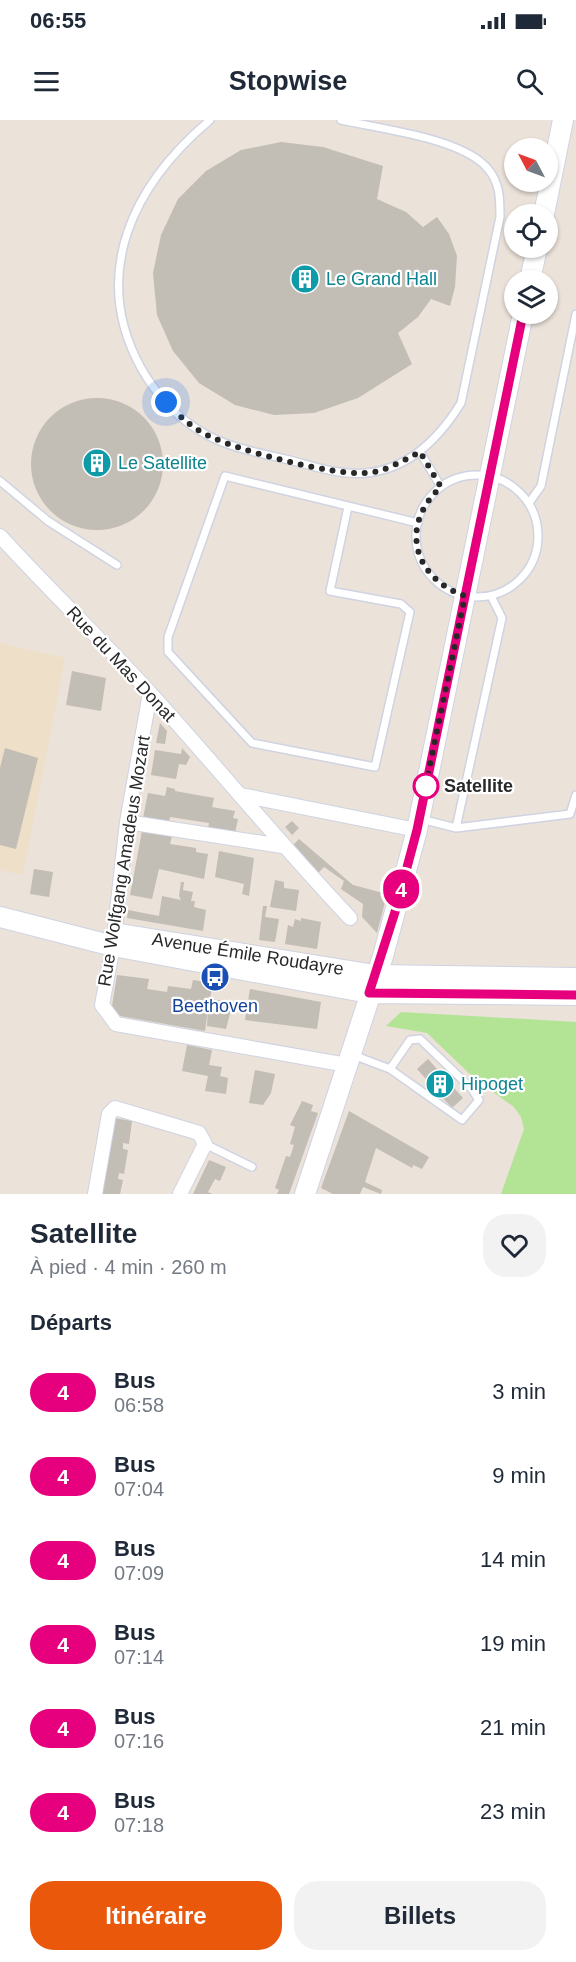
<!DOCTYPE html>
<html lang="fr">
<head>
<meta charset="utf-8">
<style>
	:root { --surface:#fff; --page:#f2f2f3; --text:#1f2937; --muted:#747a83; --accent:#ea580c }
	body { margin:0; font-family:Arial,sans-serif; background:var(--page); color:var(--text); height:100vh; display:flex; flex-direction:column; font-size:22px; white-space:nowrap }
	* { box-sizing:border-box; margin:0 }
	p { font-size:20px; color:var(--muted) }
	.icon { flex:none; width:33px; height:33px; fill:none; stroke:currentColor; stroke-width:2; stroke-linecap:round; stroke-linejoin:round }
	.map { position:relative; height:1074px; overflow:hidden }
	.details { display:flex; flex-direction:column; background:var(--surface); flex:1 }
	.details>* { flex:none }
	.badge { padding:0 12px; border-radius:20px; font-size:21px; line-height:39px }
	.needle { width:39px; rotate:311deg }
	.buttons { position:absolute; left:504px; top:18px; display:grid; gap:12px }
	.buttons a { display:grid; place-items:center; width:54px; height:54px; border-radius:50%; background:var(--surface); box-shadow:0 2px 4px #0004; font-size:30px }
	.you { position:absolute; width:30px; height:30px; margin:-15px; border:4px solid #fff; border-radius:50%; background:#1a73e8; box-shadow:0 0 0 9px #1a73e833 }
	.map>.badge { position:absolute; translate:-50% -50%; box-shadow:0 0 0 3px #fff }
	h2 { padding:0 30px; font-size:22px; line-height:54px }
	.round { display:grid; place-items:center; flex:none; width:63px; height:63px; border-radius:24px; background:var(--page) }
	.summary { display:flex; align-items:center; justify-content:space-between; height:102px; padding:0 30px }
	h1 { font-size:28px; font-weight:700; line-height:45px }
	.primary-button { display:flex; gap:12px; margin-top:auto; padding:12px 30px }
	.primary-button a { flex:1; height:69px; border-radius:24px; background:var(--accent); color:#fff; font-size:24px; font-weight:700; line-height:69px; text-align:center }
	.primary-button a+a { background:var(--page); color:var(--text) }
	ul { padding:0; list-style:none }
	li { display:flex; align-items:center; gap:18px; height:84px; padding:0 30px }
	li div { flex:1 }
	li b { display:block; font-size:22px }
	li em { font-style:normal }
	li .badge { min-width:66px; font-weight:700; text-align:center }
	.status { display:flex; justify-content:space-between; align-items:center; height:42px; padding:0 30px; background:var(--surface); direction:ltr }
	.status svg { height:16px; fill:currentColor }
	header { display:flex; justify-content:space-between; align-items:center; height:78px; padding:0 30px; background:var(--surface); font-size:27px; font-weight:700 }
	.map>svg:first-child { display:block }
	.education { fill:#eddfc8 }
	.grass { fill:#b3e395 }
	.building { fill:#c2bdb5 }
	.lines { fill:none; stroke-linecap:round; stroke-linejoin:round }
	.lane-casing { stroke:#cfd3e2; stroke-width:10 }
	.street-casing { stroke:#cfd3e2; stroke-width:16 }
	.secondary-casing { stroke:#cfd3e2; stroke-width:22 }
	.lane { stroke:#fff; stroke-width:7 }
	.street { stroke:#fff; stroke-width:14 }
	.secondary { stroke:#fff; stroke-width:20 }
	.line-casing { stroke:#fff; stroke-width:14 }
	.line { stroke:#e6007e; stroke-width:9 }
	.walk { stroke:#282828; stroke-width:6; stroke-dasharray:0 10.8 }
	.stop-dot { fill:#fff; stroke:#e6007e; stroke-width:3 }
	.labels { text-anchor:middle; stroke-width:4.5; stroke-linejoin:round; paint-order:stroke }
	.culture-label { font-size:18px; fill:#0d838f; stroke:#fff; text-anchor:start }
	.street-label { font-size:18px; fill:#282828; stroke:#fff }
	.stop-label { font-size:18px; font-weight:bold; fill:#282828; stroke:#fff; text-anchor:start }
	.transit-label { font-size:18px; fill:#164399; stroke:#fff }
</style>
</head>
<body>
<div class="status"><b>06:55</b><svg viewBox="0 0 49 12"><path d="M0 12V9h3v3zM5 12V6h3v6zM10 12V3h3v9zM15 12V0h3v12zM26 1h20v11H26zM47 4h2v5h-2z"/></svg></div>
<header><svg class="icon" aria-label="menu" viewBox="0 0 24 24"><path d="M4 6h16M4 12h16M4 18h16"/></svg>Stopwise<svg class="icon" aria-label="search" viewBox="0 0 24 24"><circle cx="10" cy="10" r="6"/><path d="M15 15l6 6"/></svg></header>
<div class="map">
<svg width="576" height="1074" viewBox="0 0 576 1074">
	<rect width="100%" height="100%" fill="#ebe2d9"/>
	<path class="education" d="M0,523L65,538L23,755L0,750Z"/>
	<path class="grass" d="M401,892L576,902V1074H501L524,1009L521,997L514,987L475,959L427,913L386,906Z"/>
	<path class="building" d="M281,22L323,27L383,46L377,79L406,92L423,107L437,97L449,114L457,136L455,167L450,186L431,179L418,197L398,213L412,244L358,278L314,293L274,295L235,285L199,263L173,231L157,195L153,153L161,115L178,79L206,51L241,30Z
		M31 344a66 66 0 1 1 132 0a66 66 0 1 1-132 0Z
		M72,551L106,558L101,591L66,585Z
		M160,603L167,611L165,624L156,623Z
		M5,628L38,638L16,729L0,725V648Z
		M182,628L190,637L186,645L179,644L176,659L151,655L155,630L181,634Z
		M167,667L175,669V671L214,678L212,687L235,691L233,698L238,699L235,713L208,709L209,703L170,697L169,702L143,698L148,673L165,676Z
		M292,701L299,708L292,715L285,707Z
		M142,711L172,716L170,724L196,728V732L208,734L204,759L159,749L152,779L130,775Z
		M299,719L353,765L387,774L377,813L362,797L363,784L341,769L344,761L324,747L318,753L292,726Z
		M219,731L254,738L249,776L242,774L244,764L215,757Z
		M34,749L53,752L49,777L30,774Z
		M275,760L284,762V768L299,770L296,791L270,787Z
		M181,762H184L183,770L193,772L191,781H195L194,787L206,790L203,811L127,798L128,790L159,796L162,776L181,780L179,776Z
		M263,786H267L265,797L279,799L275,822L259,820Z
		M301,798L321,802L317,829L285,824L288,805L293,807L295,799L301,801Z
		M117,855L149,859L147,869L167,872L168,866L191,869L193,860L213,863L210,879L233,882L226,909L207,906L208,890L205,911L120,896L112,886Z
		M250,869L321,882L317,909L245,900Z
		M187,925L212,930L209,945L222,947L220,956L228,958L226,974L205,971L208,956L182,951Z
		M428,939L463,978L452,988L417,949Z
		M255,950L275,954L271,973L263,985L249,983Z
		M302,981L313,985L311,991L318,993L289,1074H277L279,1070L275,1068L286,1036L290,1037L294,1025L290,1024L295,1007L290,1005Z
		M349,991L429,1037L422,1049L413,1045L412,1048L376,1028L365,1062L382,1070L381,1074L363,1067L360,1074H333L321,1068Z
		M114,998L132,1001L129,1024L123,1023V1029L128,1030L124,1054L119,1053L118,1059L123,1060L120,1074H100Z
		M209,1040L226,1047L220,1061L215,1059L208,1072L212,1074H193Z"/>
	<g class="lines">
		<g class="lane-casing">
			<path id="lane" d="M210,0C134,64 89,153 141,248C157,276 179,300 207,315C231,328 260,333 285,339C311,345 339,356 366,353C409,349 440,317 461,283L500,97C500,79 500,63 488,49C463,18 380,9 341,0
				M420,332L441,367
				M416 416a61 61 0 1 1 122 0a61 61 0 1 1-122 0Z
				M0,361L48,401L117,445
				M529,383L541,366L576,194
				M348,387L330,471L401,484L410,492L375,647L252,623L168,532V517L225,356L418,403
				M421,699L456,708L570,694L576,675
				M456,708L502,498L491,476
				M353,935L390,949L462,1000L479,980L471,968L420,919L410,920L390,949
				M205,1024L252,1047"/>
		</g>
		<g class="street-casing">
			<path id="street" d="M0,416C49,470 102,520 151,574C218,648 281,725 350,798
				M150,573L127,702L113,826L102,885L116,904L347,945
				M241,675L417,710
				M127,702L282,726
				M95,1074L109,994L115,988L199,1013L205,1024L180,1074"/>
		</g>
		<g class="secondary-casing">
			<path id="secondary" d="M544,94L563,0
				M530,160L537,128
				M0,797L113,826L369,873L576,875
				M120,814L375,855L576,858
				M305,1074L383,836L417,710L523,194"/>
		</g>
		<use href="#lane" class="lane"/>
		<use href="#street" class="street"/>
		<use href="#secondary" class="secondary"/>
	</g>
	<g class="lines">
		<g class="line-casing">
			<path id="line" d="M523,194L417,710L395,792L369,873L576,875"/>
		</g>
		<use href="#line" class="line"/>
		<path class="walk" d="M166,282C178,295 192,308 209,316C240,331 330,355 365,353C384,353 403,340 420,332L441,367C399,405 413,458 465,476L424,674L426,666"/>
	</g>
	<defs>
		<g id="building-disc" transform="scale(1.5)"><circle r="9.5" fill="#0f9aa8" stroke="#fff"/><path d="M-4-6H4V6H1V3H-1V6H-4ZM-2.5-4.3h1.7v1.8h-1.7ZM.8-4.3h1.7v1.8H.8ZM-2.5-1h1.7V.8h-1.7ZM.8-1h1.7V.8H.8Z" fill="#fff"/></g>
		<g id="bus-disc" transform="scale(1.5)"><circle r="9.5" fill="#1a4fb4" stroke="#fff"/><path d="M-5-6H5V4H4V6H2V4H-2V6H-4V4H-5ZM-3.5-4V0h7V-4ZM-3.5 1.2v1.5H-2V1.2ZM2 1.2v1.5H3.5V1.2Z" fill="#fff"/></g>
	</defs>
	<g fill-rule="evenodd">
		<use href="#building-disc" x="305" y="159"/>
		<use href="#building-disc" x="97" y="343"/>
		<use href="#bus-disc" x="215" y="857"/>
		<use href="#building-disc" x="440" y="964"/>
	</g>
	<circle class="stop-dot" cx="426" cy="666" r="12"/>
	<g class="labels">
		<g class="culture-label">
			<text x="326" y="165">Le Grand Hall</text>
			<text x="118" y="349">Le Satellite</text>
			<text x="461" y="970">Hipoget</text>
		</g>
		<g class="street-label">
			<text transform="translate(121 544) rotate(47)" y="6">Rue du Mas Donat</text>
			<text transform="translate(124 741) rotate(-81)" y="6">Rue Wolfgang Amadeus Mozart</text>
			<text transform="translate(248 834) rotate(9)" y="6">Avenue Émile Roudayre</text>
		</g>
		<g class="stop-label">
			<text x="444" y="672">Satellite</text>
		</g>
		<g class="transit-label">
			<text x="215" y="892">Beethoven</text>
		</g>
	</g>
</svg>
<div class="buttons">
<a><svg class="needle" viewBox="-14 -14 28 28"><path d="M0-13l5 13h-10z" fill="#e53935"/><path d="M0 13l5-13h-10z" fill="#747a83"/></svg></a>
<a><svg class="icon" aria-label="locate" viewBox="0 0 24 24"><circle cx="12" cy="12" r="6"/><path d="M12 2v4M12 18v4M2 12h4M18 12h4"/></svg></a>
<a><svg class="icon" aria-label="layers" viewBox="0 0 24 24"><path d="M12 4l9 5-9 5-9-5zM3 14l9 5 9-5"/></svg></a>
</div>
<div class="you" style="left:166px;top:282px"></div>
<b class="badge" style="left:401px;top:769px;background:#e6007e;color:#fff">4</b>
</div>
<section class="details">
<div class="summary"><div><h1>Satellite</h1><p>À pied · 4 min · 260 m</p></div><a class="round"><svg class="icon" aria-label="heart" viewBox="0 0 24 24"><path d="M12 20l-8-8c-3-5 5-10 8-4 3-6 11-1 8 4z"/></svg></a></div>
<h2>Départs</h2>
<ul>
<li><span class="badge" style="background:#e6007e;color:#fff">4</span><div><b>Bus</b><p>06:58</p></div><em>3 min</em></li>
<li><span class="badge" style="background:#e6007e;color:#fff">4</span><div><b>Bus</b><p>07:04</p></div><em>9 min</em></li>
<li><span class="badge" style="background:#e6007e;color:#fff">4</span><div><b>Bus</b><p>07:09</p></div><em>14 min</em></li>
<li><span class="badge" style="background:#e6007e;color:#fff">4</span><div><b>Bus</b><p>07:14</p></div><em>19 min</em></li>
<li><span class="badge" style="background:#e6007e;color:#fff">4</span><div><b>Bus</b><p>07:16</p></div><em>21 min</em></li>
<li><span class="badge" style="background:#e6007e;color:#fff">4</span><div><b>Bus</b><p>07:18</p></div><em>23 min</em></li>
</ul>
<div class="primary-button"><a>Itinéraire</a><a>Billets</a></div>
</section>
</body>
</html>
